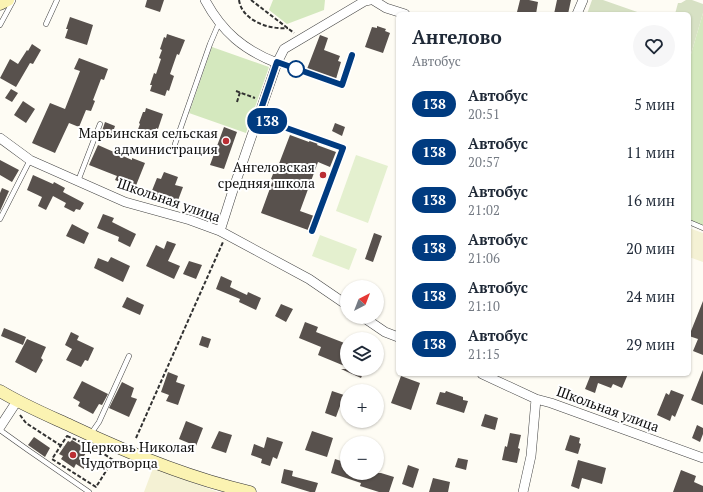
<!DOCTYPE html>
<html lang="ru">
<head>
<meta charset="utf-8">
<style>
	:root { --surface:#fff; --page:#f6f6f7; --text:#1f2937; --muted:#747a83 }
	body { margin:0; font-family:"PT Serif",serif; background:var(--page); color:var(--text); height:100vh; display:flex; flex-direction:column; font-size:15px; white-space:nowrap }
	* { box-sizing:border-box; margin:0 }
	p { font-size:13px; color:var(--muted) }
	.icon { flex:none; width:22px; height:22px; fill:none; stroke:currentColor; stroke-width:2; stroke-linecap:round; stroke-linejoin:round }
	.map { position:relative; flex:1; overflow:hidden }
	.sheet { position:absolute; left:396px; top:12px; width:295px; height:364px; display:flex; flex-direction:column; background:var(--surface); border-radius:6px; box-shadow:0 1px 3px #0004 }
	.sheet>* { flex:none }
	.badge { padding:0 8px; border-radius:13px; font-size:14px; line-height:26px }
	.needle { width:26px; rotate:42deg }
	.fabs { position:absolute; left:340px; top:280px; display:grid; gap:8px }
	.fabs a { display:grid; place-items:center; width:44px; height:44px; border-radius:50%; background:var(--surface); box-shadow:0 1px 3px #0004; font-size:20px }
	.map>.badge { position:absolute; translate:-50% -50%; box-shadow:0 0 0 2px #fff }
	.round { display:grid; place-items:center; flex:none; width:42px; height:42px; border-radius:21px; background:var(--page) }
	.head { display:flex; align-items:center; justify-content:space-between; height:68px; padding:0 16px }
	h1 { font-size:19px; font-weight:700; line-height:30px }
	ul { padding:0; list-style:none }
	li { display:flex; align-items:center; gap:12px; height:48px; padding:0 16px }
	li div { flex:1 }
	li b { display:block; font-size:15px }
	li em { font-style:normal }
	li .badge { min-width:44px; font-weight:700; text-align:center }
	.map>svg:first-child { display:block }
	.farmland { fill:#f4f1d4 }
	.green { fill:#d4e8be }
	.cemetery { fill:#d7e1c4 }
	.pitch { fill:#e4f0cf }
	.building { fill:#58514d }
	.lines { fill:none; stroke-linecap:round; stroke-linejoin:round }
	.lane-casing { stroke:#434343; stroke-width:5.5 }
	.street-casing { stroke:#434343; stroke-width:10 }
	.secondary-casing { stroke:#323232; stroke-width:13 }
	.path { stroke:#323232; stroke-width:2; stroke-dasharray:4 2; stroke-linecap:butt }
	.lane { stroke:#fff; stroke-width:4.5 }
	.street { stroke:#fff; stroke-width:9 }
	.secondary { stroke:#fbf3b2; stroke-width:12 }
	.line-casing { stroke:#fff; stroke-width:9 }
	.line { stroke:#003b80; stroke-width:6 }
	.stop-dot { fill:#fff; stroke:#003b80; stroke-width:2 }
	.poi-dot { fill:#ba2e34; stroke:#fff; stroke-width:1.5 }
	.labels { text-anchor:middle; stroke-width:4; stroke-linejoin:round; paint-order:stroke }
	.poi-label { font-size:14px; fill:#101010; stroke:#fff; text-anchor:end }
	.street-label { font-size:14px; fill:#101010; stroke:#fff }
</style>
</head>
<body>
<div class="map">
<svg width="703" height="492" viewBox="0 0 703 492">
	<rect width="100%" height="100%" fill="#fefcf4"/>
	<path class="farmland" d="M689,228L703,233V262L689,257Z
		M153,468L218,492H144Z"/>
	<path class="green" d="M273,0H325L324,10L287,24L269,10Z
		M703,13V226L689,220V61Z
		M212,47L269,67L246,133L189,113Z"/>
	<path class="cemetery" d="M592,0H603L643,14H587Z
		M686,0H692L703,4V13L689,61V14H675L678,3H681Z"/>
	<path class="pitch" d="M356,155L388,166L368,223L336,211Z
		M320,235L357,249L349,270L312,256Z"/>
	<path class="building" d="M147,0H164L160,12L145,7Z
		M520,0H529L538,2L536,14H526L517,12Z
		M557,0H571L568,14H554Z
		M70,17L93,25L87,45L65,38L68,29H66Z
		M377,26L386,29L385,31L390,33L383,53L365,47L372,27L377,28Z
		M167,34L185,40L179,55L177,54L170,74L174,76L169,91L167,90L165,96L150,91L152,85H150L154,73L156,74L161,59L159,58L162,50L160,49L164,37L166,38Z
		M320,35L328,38L324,50L340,56L338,61L341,62L336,79L307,69Z
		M32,44L41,50L33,64L30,63L16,87L0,78L10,59L18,64L27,50L28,51Z
		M79,58L108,69L104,80L101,79L93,100L95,101L91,111L86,110L79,127L69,123L55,153L32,143L50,103L65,109L80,71L74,69Z
		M11,89L18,93L12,102L5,98Z
		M23,101L35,109L26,123L14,115Z
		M146,108L163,114L158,129L156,128L153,138L137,132L140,124L139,123L143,112H145Z
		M105,122L115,126L112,135L102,131Z
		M335,123L345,127L342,136L332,131Z
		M224,127L237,132L224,169L210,165Z
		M290,135L309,142L310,140L318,143L317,145L336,152L330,167L318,162L300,211L314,216L308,230L261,213L273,180L271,179L273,174L275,168L277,169Z
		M98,145L132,160V158L145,163L135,188L115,180L117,176L89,165Z
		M0,160L19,170L12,182L0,175Z
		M164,172L178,177L175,185L183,187L177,203L151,193L157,178L161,179Z
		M33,175L53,184L54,182L65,188L63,192L84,203L80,210L76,209L74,212L64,207L66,203L53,196L46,210L38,206L42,197L27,190Z
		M2,188L9,191L0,211V193Z
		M103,214L114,218L112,222L136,234L130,247L118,241L119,237L97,228Z
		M72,224L89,233L84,244L66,236Z
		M374,233L382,236L373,262L365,259Z
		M167,241L176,244L168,261L180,266L174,279L146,266L156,245L164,249Z
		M111,257L130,266L123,282L94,268L98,258L108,262Z
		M189,261L202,265L196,279L183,274Z
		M221,276L232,281L230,287L247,295L248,292L261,298L256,310L239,302L240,299L216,289Z
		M127,297L144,305L140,315L122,307Z
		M703,301V355L693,351L698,339L689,336Z
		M281,304L293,309L286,322L275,316Z
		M305,322L318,327L316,332L347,344V367L318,355L321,347L299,338Z
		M4,328L26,337L23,345L1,336Z
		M71,332L79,336L77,340L94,348L88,361L85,360L81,367L66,360L72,349L65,345Z
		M202,336L211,339L208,348L199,345Z
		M27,339L46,347L41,358L43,360L36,373L15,362Z
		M341,369H365L361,378Z
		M703,370V405L691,400Z
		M168,372L178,376L176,382L185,385L178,405L166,401L169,395L161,392Z
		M591,374H628L622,388L613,384L611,388L598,383L595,393L585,389Z
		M401,376L420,383L411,410L391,403Z
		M82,381L108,394L102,405L99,404L93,414L78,406L80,402L73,398Z
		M122,382L134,388L131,397L137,399L129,417L109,408Z
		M671,390L684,395L675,417L672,415L670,421L657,415L666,393L669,395Z
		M332,391L344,395L336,417L325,413Z
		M446,391L463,397V400L468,401L464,413L436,404L440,392L445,393Z
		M485,414L498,418L495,430L481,426Z
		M186,421L203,428L196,446L179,439Z
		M697,425L703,428V434L700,442L692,438Z
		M219,431L232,435L226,453L211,448Z
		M312,431L333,438L327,457L305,450Z
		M510,433L521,435L518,448L520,449L517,463L502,460L505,446L507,447Z
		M570,435L580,438L579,443L581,444L578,454L565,450Z
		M34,437L50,448L45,457L28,445Z
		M267,437L283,442L277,459L273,457L270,466L261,463L262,459L251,455L254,444L264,448Z
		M72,440L88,450L84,456L90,460L84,469L76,464L74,468L61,459L63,456L59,454L68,441L70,442Z
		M458,458L468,460L466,470L455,467Z
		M335,459L347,463V473H381L394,477L389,492H379L360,486L361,483L331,473Z
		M578,460L606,468L602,484L582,478L579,489L571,486Z
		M408,465L419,469L413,488L402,484Z
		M284,469L293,471L292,476L318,483L315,492H310L281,483Z
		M681,470L696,476L694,482L703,486V492H673Z
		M433,478L450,482L448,492H429Z"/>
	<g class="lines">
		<g class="lane-casing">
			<path id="lane" d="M46,24L57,0
				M0,25L13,1
				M277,63L342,85L352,55
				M258,118L343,148L312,231
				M175,144L210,44L219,23
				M78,181L100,124
				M0,219L30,160
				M689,222L703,228
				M0,430L28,450L89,492
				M90,435L99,422L129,356"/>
		</g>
		<g class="street-casing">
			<path id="street" d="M205,0C222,32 244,50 277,63
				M373,0L386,8L405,14
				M577,14L583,0
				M0,138L30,160L125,202L190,220L220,231L309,279L347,305
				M220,231L234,187L277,63L284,49L365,1L370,0
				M363,317L385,332L398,337
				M482,374L536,399L551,403L703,458
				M0,427L17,401
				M523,492L531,456L536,399"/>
		</g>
		<g class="secondary-casing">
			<path id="secondary" d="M0,4L8,0
				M0,391C23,405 47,415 71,426C128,453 188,478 250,492"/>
		</g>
		<path class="path" d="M239,0C242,21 270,30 288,28
			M251,0L294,33
			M236,91L255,98
			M237,102L240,92
			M20,415L26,423L63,447
			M67,436L95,448L113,460L96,487L52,459Z
			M136,438L223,242"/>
		<use href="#lane" class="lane"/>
		<use href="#street" class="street"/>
		<use href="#secondary" class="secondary"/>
	</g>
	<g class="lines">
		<g class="line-casing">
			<path id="line" d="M312,231L343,148L258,118L277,62L342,85L352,55"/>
		</g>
		<use href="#line" class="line"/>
	</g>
	<circle class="stop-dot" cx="296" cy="69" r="8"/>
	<g class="poi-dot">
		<circle cx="226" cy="141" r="4"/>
		<circle cx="323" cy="175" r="4"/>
		<circle cx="73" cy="455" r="4"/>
	</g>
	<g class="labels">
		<g class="poi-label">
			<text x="218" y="138">Марьинская сельская<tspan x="218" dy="16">администрация</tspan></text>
			<text x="315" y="172">Ангеловская<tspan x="315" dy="16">средняя школа</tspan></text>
			<text x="81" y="452" text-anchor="start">Церковь Николая<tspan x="81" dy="16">Чудотворца</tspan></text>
		</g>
		<g class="street-label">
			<text transform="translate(169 200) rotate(19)" y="5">Школьная улица</text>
			<text transform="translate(608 409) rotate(20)" y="5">Школьная улица</text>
		</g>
	</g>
</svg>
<div class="fabs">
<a><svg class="needle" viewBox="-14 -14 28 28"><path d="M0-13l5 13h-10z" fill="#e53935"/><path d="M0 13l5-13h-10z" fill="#747a83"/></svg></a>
<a><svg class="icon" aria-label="layers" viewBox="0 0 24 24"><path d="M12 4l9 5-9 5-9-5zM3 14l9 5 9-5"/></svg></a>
<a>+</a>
<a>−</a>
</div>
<b class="badge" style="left:267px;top:121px;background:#003b80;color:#fff">138</b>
<section class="sheet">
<div class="head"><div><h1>Ангелово</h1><p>Автобус</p></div><a class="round"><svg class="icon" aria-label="heart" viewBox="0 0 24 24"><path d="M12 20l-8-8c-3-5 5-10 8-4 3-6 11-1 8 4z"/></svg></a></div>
<ul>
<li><span class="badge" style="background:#003b80;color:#fff">138</span><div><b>Автобус</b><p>20:51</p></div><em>5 мин</em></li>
<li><span class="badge" style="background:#003b80;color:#fff">138</span><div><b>Автобус</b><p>20:57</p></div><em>11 мин</em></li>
<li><span class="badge" style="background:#003b80;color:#fff">138</span><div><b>Автобус</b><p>21:02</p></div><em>16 мин</em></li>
<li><span class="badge" style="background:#003b80;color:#fff">138</span><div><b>Автобус</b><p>21:06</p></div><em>20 мин</em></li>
<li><span class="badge" style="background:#003b80;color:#fff">138</span><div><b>Автобус</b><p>21:10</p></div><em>24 мин</em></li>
<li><span class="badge" style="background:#003b80;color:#fff">138</span><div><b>Автобус</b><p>21:15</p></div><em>29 мин</em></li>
</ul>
</section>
</div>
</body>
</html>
